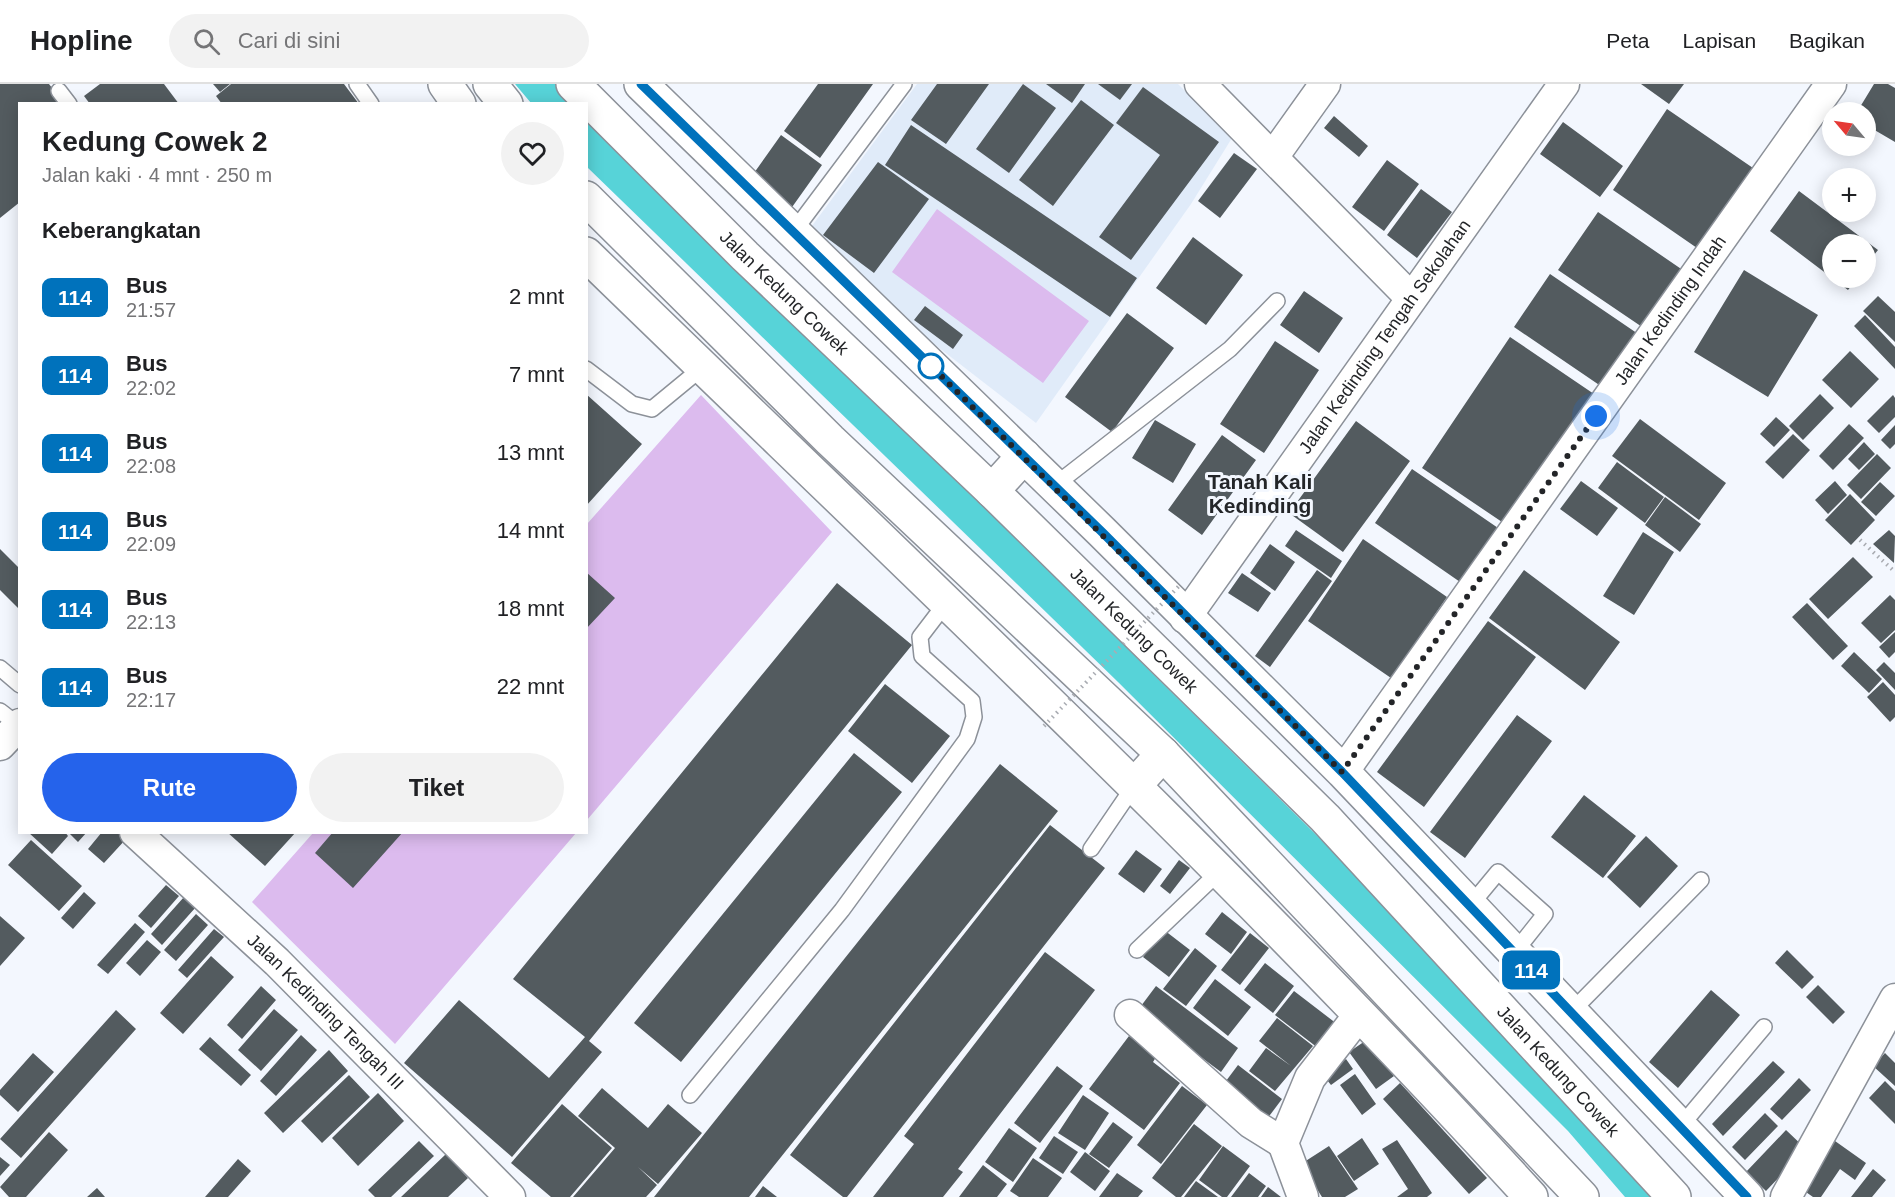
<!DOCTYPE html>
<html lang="id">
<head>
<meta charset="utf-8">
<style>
	:root { --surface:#fff; --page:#f2f2f2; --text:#202124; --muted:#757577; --line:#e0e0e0; --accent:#2563eb }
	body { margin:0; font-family:Arial,sans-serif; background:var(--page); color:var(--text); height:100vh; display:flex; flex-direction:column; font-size:22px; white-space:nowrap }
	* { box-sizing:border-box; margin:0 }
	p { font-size:20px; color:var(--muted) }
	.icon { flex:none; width:33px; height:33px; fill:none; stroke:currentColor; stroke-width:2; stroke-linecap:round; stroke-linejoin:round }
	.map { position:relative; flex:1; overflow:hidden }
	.side { position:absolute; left:18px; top:18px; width:570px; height:732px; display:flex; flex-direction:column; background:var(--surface); border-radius:0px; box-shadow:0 3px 15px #0003 }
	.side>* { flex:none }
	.badge { padding:0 12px; border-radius:9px; font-size:21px; line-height:39px }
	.needle { width:39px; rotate:299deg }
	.tools { position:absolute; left:1822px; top:18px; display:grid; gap:12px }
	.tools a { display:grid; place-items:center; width:54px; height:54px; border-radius:50%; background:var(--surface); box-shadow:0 3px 15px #0003; font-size:30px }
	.you { position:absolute; width:30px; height:30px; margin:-15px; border:4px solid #fff; border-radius:50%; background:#1a73e8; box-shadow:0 0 0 9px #1a73e833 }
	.map>.badge { position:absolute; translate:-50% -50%; box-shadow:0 0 0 3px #fff }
	h2 { padding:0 24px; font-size:22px; line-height:54px }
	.round { display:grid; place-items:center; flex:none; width:63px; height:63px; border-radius:32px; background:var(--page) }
	.headline { display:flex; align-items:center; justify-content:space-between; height:102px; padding:0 24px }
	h1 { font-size:28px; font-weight:700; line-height:45px }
	.button { display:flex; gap:12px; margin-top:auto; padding:12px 24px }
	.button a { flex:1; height:69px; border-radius:36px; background:var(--accent); color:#fff; font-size:24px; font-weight:700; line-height:69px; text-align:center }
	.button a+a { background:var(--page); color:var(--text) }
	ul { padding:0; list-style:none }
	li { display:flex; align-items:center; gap:18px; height:78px; padding:0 24px }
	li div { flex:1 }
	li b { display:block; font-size:22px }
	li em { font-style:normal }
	li .badge { min-width:66px; font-weight:700; text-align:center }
	header { display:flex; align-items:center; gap:36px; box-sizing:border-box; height:84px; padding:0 30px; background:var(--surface); border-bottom:2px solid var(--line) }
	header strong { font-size:28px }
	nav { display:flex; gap:33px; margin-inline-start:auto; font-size:21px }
	.search { width:420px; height:54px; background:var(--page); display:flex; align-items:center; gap:15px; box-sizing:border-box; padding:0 21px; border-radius:33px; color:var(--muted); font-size:22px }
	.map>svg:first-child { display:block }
	.built { fill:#e0ebf9 }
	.green { fill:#dcbbee }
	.water { fill:#57d3d8 }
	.building { fill:#535b5f }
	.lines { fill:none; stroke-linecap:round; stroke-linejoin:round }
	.service-casing { stroke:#8c9199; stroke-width:18 }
	.minor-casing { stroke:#8c9199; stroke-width:33 }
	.secondary-casing { stroke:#8c9199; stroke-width:36 }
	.trunk-casing { stroke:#8c9199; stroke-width:36 }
	.path { stroke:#a9acb2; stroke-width:4; stroke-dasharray:1.5 4.5; stroke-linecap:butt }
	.service { stroke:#fff; stroke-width:15 }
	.minor { stroke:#fff; stroke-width:30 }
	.secondary { stroke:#fff; stroke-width:33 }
	.trunk { stroke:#fff; stroke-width:33 }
	.path-bridge { stroke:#a9acb2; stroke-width:4; stroke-dasharray:1.5 4.5; stroke-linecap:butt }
	.line-casing { stroke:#fff; stroke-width:14 }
	.line { stroke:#0072bc; stroke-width:9 }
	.walk { stroke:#232528; stroke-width:6; stroke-dasharray:0 10.8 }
	.stop-dot { fill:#fff; stroke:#0072bc; stroke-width:3 }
	.labels { text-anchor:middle; stroke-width:6; stroke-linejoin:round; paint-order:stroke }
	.street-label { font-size:18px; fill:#232528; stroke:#f3f7fe }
	.quarter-label { font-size:21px; font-weight:bold; fill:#232528; stroke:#f3f7fe }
</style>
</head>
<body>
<header>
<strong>Hopline</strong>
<div class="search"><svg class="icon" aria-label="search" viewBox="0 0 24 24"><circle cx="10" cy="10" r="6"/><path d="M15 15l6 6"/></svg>Cari di sini</div>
<nav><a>Peta</a><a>Lapisan</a><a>Bagikan</a></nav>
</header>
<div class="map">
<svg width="1895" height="1113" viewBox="0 0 1895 1113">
	<rect width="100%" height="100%" fill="#f3f7fe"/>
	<path class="built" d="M917,0H1178L1232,54L1191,120L1036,339L916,246L806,150Z"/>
	<path class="green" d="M937,125L1089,237L1043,299L892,188Z
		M701,311L832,448L587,736V440Z
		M313,749H576L395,960L252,818Z"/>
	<path class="water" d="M515,0H559L576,19H531Z
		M586,31L1428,861L1662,1113H1625L1568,1047L1118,598L587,83Z"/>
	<path class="building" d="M0,0H49L64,20H20V118L0,134Z
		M100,0H164L179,20H90L84,12Z
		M213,0H230L220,8Z
		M231,0H344L359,20H222L216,12Z
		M818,0H873L820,74L784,47Z
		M937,0H989L946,60L911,36Z
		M1023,0L1056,24L1009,89L976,65Z
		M1046,0H1085L1072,19Z
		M1098,0H1132L1120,16Z
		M1641,0H1684L1669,20Z
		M1874,0H1888L1895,4V58L1866,41V28H1857Z
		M1143,3L1219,58L1131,176L1099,153L1160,71L1116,39Z
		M1081,16L1114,41L1053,122L1019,96Z
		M1667,25L1753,84L1697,164L1613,106Z
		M1334,32L1368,62L1359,73L1324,44Z
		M1563,38L1623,82L1600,113L1540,70Z
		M911,41L1137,194L1110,233L885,81Z
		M781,51L822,81L790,126L749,96Z
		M1234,69L1257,85L1220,134L1198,117Z
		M1387,76L1419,100L1384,147L1352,123Z
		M878,78L929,115L874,189L823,151Z
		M1421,105L1452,128L1417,174L1387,151Z
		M1799,107L1878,166L1866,181V160H1833V194H1857L1848,206L1770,147Z
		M1598,128L1690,191L1651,249L1558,186Z
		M1193,153L1243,191L1206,241L1156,204Z
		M1744,186L1818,231L1768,313L1694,268Z
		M1550,190L1647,256L1611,309L1514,243Z
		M1304,207L1343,234L1319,269L1280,241Z
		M1878,212L1895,228V258L1863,227Z
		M925,222L963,251L953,265L914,236Z
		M1127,229L1174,264L1112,348L1065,313Z
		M1865,231L1895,263V285L1854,242Z
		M1510,253L1594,310L1505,440L1422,384Z
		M1275,257L1319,286L1264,369L1220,340Z
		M1850,267L1879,295L1851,324L1822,296Z
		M586,310L642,360L586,422Z
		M1820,310L1834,324L1803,356L1789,342Z
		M1893,311L1895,314V333L1879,349L1867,337Z
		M1776,333L1790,346L1774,363L1760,350Z
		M1640,335L1726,399L1699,436L1612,372Z
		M1155,336L1196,360L1173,399L1132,374Z
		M1356,337L1410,377L1343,468L1289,429Z
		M1849,340L1864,354L1833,386L1819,372Z
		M1895,341V360L1890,365L1881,356Z
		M1793,350L1810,366L1783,395L1765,378Z
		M1222,351L1256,376L1202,451L1168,426Z
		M1864,358L1875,370L1859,386L1848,375Z
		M1877,370L1891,384L1861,415L1847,401Z
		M1617,378L1664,413L1645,439L1598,404Z
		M1412,385L1501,446L1463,500L1375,439Z
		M1581,397L1618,424L1597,452L1560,425Z
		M1835,397L1847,411L1828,430L1815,416Z
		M1880,398L1895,412L1876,432L1861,418Z
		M1850,410L1875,436L1851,461L1825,436Z
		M1665,413L1701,440L1680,468L1645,441Z
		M1296,446L1342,477L1331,494L1285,462Z
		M1889,446L1895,452L1894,479L1873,460Z
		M1643,448L1674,468L1634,531L1603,512Z
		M1363,455L1447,513L1391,594L1308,537Z
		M1270,460L1295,478L1275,507L1250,489Z
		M0,465L20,485V526L0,506Z
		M1853,473L1873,493L1828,535L1809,515Z
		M1317,486L1332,497L1270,583L1255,572Z
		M1524,486L1620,558L1585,606L1489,534Z
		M586,488L615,514L586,545Z
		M1242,489L1271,509L1258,528L1228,509Z
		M837,499L912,561L589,957L602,968L512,1073L404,979L459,916L549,994L585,953L513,895Z
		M1890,511L1895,516V546L1881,559L1861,539Z
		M1807,519L1848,562L1833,576L1792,533Z
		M1488,537L1536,573L1424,723L1377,688Z
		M1895,548V568L1889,574L1879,563Z
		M1854,568L1882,595L1869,609L1841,582Z
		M1884,578L1895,589V606L1876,586Z
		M1883,598L1895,611V633L1890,638L1867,613Z
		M885,600L950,652L912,699L848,647Z
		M1517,631L1552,657L1465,774L1430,748Z
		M854,669L902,708L681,978L634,939Z
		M1000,680L1058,727L749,1113H654Z
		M1584,711L1636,752L1603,794L1551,753Z
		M1050,741L1105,784L847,1113H843L790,1071Z
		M28,748H65L68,752L52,770Z
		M68,748H87L78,758Z
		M102,748H119L126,755L104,779L88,765Z
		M227,748H296L265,782Z
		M333,748H403L353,804L315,769Z
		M1646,752L1678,782L1640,824L1607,793Z
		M31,756L82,802L59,827L8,781Z
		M1136,766L1162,785L1144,809L1118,790Z
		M1179,776L1190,784L1170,810L1160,802Z
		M166,801L179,812L151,844L138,832Z
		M84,808L96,819L73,845L61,834Z
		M184,813L196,823L162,861L151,850Z
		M1222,828L1247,848L1231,870L1205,850Z
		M196,830L208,841L176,877L164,866Z
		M0,832L25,854L0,882Z
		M135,839L145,848L108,890L97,881Z
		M214,845L224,853L187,894L178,886Z
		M1164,846L1190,866L1169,893L1143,873Z
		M1250,849L1269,864L1240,901L1221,886Z
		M147,856L161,868L140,892L126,879Z
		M1195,864L1217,882L1186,922L1163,905Z
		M1787,866L1814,893L1802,905L1775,879Z
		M1045,868L1095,906L958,1085L963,1088L943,1113H873L914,1060L904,1052Z
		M211,872L234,893L183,950L160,929Z
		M1265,879L1294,902L1273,929L1244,906Z
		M1215,895L1251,923L1228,952L1193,924Z
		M1818,901L1845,928L1833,940L1806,913Z
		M261,902L276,916L242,955L227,941Z
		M1156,902L1238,964L1221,988L1138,926Z
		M1711,906L1740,931L1678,1004L1649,978Z
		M1294,907L1337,940L1318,964L1275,931Z
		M274,925L298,946L261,987L238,966Z
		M116,926L136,945L21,1074L0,1055Z
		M1277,934L1313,962L1275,1007L1249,987L1266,964L1291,982L1259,957Z
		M301,951L317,966L276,1012L260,997Z
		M1129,952L1156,973L1153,978L1180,999L1144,1046L1089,1005Z
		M210,953L251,991L241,1002L199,965Z
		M1368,955L1394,992L1376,1005L1349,968Z
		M329,966L348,987L283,1049L264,1029Z
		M33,969L54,988L18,1028L0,1011V1006Z
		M1885,969L1895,979V1002L1873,982Z
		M1346,975L1353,985L1331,1001L1323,991Z
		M1773,977L1785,988L1723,1052L1712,1040Z
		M1238,981L1282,1015L1264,1039L1220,1005Z
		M1057,982L1083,1002L1040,1059L1014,1039Z
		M1355,990L1376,1020L1362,1031L1340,1001Z
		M349,991L370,1013L322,1059L301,1037Z
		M1799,994L1811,1006L1782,1036L1770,1025Z
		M1885,997L1895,1007V1040L1869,1014Z
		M1400,999L1487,1094L1469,1110L1383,1015Z
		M1182,1002L1207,1021L1161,1080L1137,1061Z
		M602,1004L648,1044L668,1020L702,1049L658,1100L638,1083L657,1101L646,1113H573L615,1064L578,1032Z
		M378,1009L404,1037L358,1082L332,1054Z
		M1083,1011L1109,1029L1085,1066L1058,1049Z
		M562,1020L612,1064L570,1113H551L511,1079Z
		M1765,1029L1778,1042L1745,1076L1732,1063Z
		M1113,1038L1133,1053L1109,1084L1089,1070Z
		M1194,1040L1222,1062L1181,1113H1176L1152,1094Z
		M1009,1044L1037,1064L1013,1098L985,1078Z
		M1786,1046L1806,1065L1766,1107L1746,1088Z
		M49,1048L68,1066L26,1113H9L0,1103Z
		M1054,1052L1078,1068L1063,1090L1039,1074Z
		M1362,1054L1379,1080L1354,1097L1337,1072Z
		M1397,1056L1432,1109L1427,1113H1397L1408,1105L1382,1065Z
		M419,1057L434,1072L391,1113H375L368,1106Z
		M1835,1057L1866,1079L1855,1096L1840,1085L1821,1113H1813L1803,1106Z
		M1223,1062L1250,1082L1227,1113H1222L1199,1096Z
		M1329,1062L1358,1105L1345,1113H1322L1301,1080Z
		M1085,1068L1110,1087L1095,1107L1070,1088Z
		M446,1070L468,1094L448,1113H401Z
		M0,1073L10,1081L0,1092Z
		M1033,1074L1062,1094L1048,1113H1019L1010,1107Z
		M238,1075L251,1087L228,1113H205Z
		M983,1081L1007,1100L997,1113H959Z
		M1873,1085L1886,1096L1872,1113H1851Z
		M1117,1089L1143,1107L1138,1113H1099Z
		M1249,1089L1266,1102L1258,1113H1231Z
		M1196,1097L1218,1113H1184Z
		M763,1102L777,1113H755Z
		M1268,1103L1281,1113H1261Z
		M97,1104L105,1113H87Z"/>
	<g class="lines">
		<g class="service-casing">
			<path id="service" d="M357,0L371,20
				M59,7L69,20
				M794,147L904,0
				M586,285L632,320L652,325L703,283
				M1054,402L1230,265L1277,217
				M0,584L20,601
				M0,627L18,641
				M1091,765L1134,702
				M1469,823L1498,788L1545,830L1514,869
				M1137,866L1221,786
				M1571,928L1701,796
				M690,1011L842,826L967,655L974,633L972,617L922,572L920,553L946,519
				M1680,1043L1764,943"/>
		</g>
		<g class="minor-casing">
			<g id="minor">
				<path d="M1200,0L1411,214"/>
				<path d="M1273,73L1325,0"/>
				<path id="s1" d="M1185,534L1564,0"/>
				<path d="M0,661L20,640"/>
				<path id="s2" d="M1343,688L1831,0"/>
				<path id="s3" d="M135,748L277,878L510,1113"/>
				<path d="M1130,931L1251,1039L1283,1059"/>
				<path d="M1303,1113L1283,1059L1310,994L1359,931"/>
				<path d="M1786,1113L1895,915"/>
			</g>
		</g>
		<g class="secondary-casing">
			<path id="secondary" d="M445,0L459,20
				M641,0L1102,448L1343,688L1747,1113
				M586,170C905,480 1231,784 1531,1113"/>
		</g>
		<g class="trunk-casing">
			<g id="trunk">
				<path d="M490,0L506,20"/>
				<path id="s4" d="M573,0L745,172L992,407L1325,734L1674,1113"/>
				<path d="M586,114L830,356L1163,670L1582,1113"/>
				<path d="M992,407L1024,372"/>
				<path d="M1134,702L1163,670"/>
			</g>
		</g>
		<path class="path" d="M1860,456L1895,488"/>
		<use href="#service" class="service"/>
		<use href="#minor" class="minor"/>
		<use href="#secondary" class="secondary"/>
		<use href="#trunk" class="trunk"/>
		<path class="path-bridge" d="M1044,642L1180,501"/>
	</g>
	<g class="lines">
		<g class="line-casing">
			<path id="line" d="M641,0L1102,448L1342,688L1747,1113"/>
		</g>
		<use href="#line" class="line"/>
		<path class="walk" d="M931,282L925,276L1342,688L1596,332"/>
	</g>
	<circle class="stop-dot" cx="931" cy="282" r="12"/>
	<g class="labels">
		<g class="street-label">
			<text dy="6" stroke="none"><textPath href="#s4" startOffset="297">Jalan Kedung Cowek</textPath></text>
			<text dy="6" stroke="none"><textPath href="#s2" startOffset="566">Jalan Kedinding Indah</textPath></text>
			<text dy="6" stroke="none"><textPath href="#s1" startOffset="345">Jalan Kedinding Tengah Sekolahan</textPath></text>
			<text dy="6" stroke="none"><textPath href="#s4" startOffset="783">Jalan Kedung Cowek</textPath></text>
			<text dy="6" stroke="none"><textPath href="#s3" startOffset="262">Jalan Kedinding Tengah III</textPath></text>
			<text dy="6" stroke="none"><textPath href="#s4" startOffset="1395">Jalan Kedung Cowek</textPath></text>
		</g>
		<g class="quarter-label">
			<text x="1260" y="405">Tanah Kali<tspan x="1260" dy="24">Kedinding</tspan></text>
		</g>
	</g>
</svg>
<div class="tools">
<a><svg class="needle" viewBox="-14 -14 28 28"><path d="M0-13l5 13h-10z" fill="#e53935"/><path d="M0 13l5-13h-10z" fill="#757577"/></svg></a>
<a>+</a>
<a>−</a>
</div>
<div class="you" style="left:1596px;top:332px"></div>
<b class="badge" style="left:1531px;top:886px;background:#0072bc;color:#fff">114</b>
<section class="side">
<div class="headline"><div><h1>Kedung Cowek 2</h1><p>Jalan kaki · 4 mnt · 250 m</p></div><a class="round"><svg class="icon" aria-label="heart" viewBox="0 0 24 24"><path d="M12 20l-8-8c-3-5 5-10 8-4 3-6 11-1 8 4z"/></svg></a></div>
<h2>Keberangkatan</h2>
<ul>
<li><span class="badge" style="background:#0072bc;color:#fff">114</span><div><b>Bus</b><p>21:57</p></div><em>2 mnt</em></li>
<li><span class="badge" style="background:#0072bc;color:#fff">114</span><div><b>Bus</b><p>22:02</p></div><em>7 mnt</em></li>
<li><span class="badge" style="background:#0072bc;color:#fff">114</span><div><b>Bus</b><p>22:08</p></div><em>13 mnt</em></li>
<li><span class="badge" style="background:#0072bc;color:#fff">114</span><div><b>Bus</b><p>22:09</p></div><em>14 mnt</em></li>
<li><span class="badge" style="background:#0072bc;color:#fff">114</span><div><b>Bus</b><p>22:13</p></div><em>18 mnt</em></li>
<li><span class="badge" style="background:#0072bc;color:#fff">114</span><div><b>Bus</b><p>22:17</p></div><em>22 mnt</em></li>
</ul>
<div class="button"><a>Rute</a><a>Tiket</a></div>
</section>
</div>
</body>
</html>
